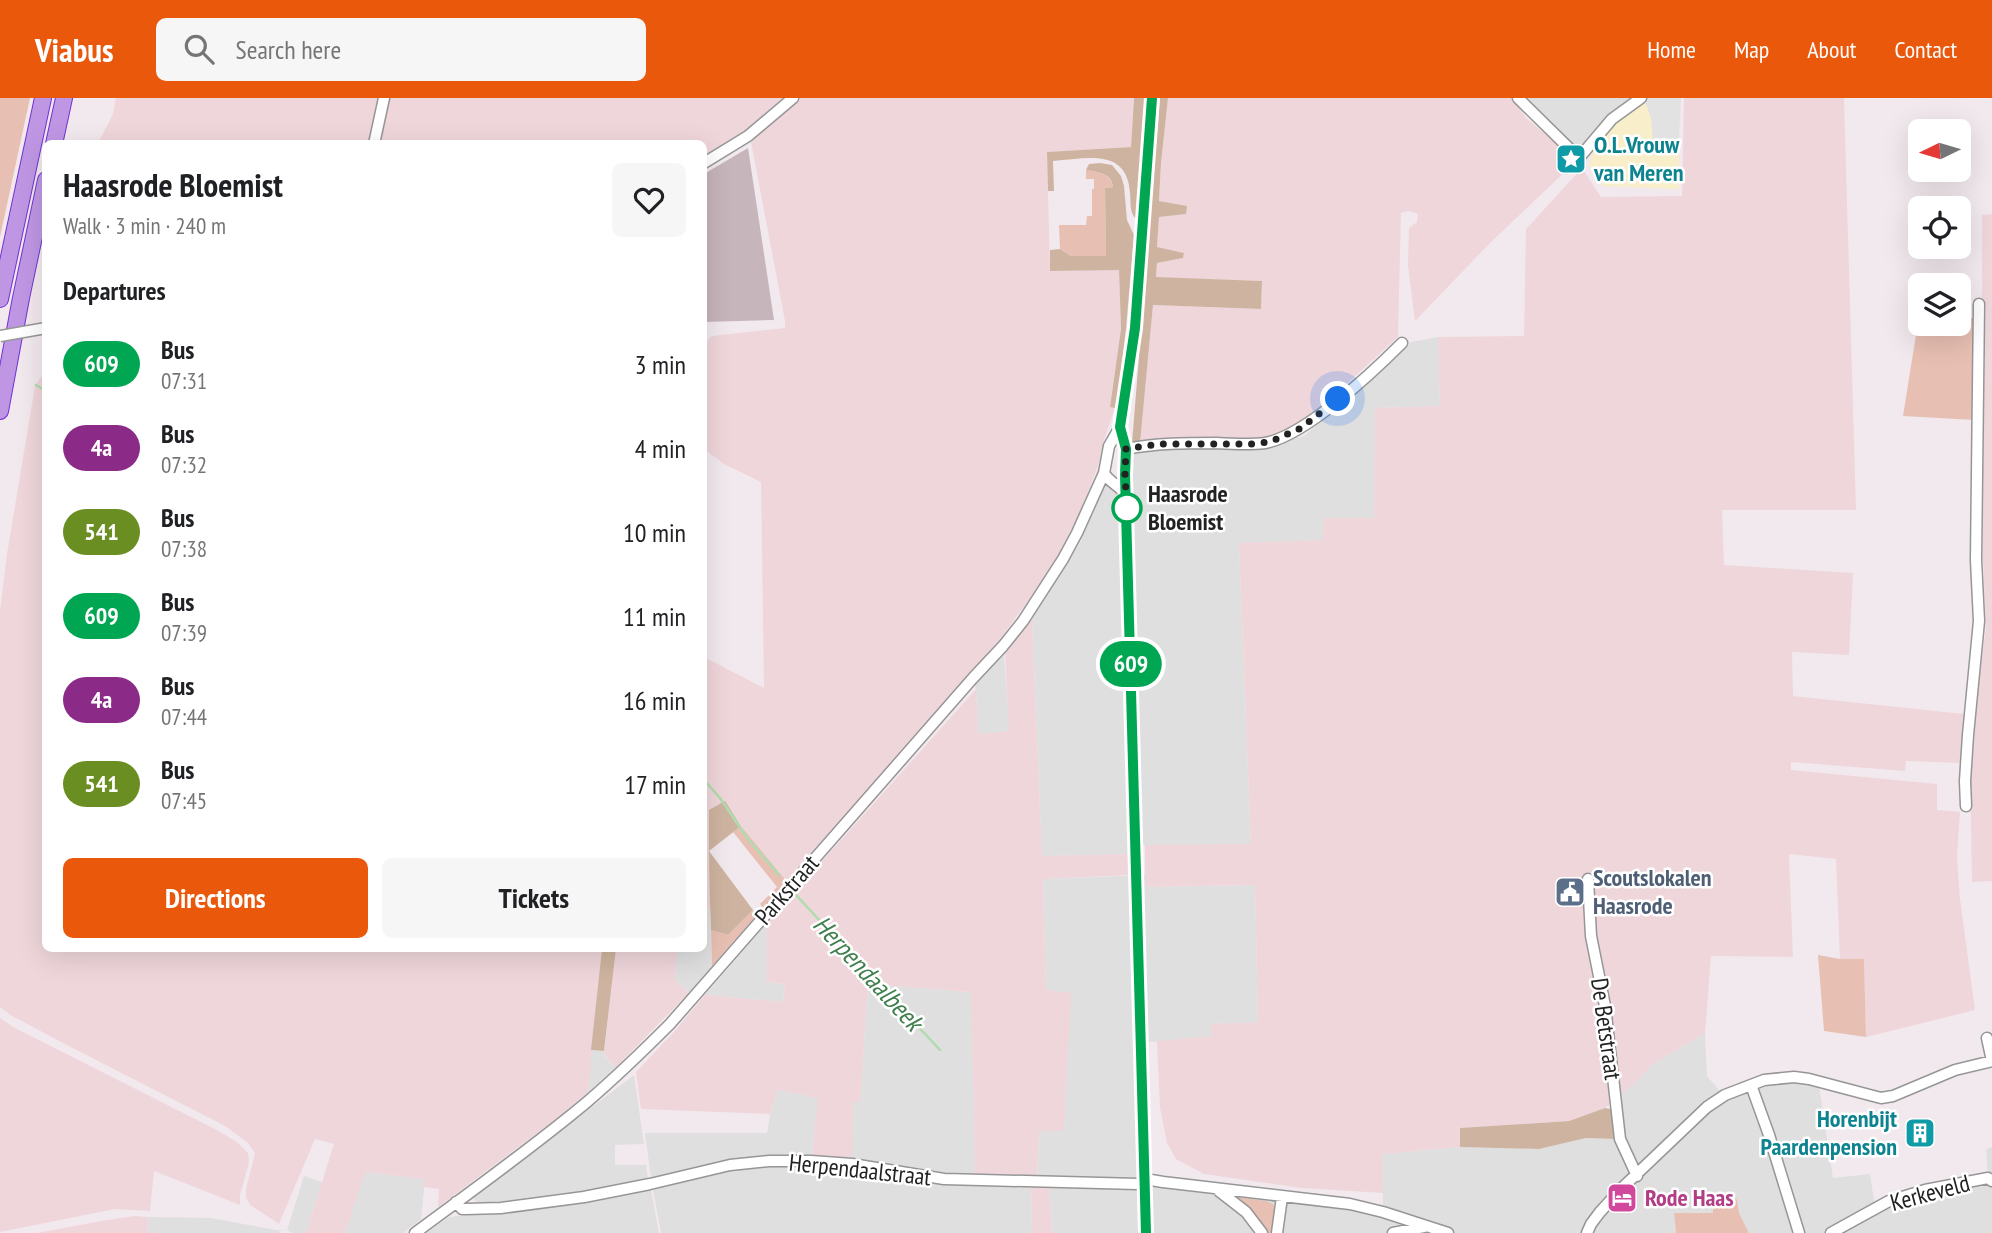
<!DOCTYPE html>
<html lang="en">
<head>
<meta charset="utf-8">
<style>
	:root { --surface:#fff; --page:#f6f6f6; --text:#202124; --muted:#757577; --accent:#ea580c }
	body { margin:0; font-family:"PT Sans Narrow",sans-serif; background:var(--page); color:var(--text); height:100vh; display:flex; flex-direction:column; font-size:26px; white-space:nowrap }
	* { box-sizing:border-box; margin:0 }
	p { font-size:23px; color:var(--muted) }
	.icon { flex:none; width:38px; height:38px; fill:none; stroke:currentColor; stroke-width:2; stroke-linecap:round; stroke-linejoin:round }
	.map { position:relative; flex:1; overflow:hidden }
	.panel { position:absolute; left:42px; top:42px; width:665px; height:812px; display:flex; flex-direction:column; background:var(--surface); border-radius:10px; box-shadow:0 7px 28px #0002 }
	.panel>* { flex:none }
	.badge { padding:0 14px; border-radius:23px; font-size:24px; line-height:46px }
	.needle { width:46px; rotate:265deg }
	.fabs { position:absolute; left:1908px; top:21px; display:grid; gap:14px }
	.fabs a { display:grid; place-items:center; width:63px; height:63px; border-radius:10px; background:var(--surface); box-shadow:0 7px 28px #0002; font-size:35px }
	.you { position:absolute; width:35px; height:35px; margin:-18px; border:5px solid #fff; border-radius:50%; background:#1a73e8; box-shadow:0 0 0 10px #1a73e833 }
	.map>.badge { position:absolute; translate:-50% -50%; box-shadow:0 0 0 4px #fff }
	h2 { padding:0 21px; font-size:26px; line-height:63px }
	.round { display:grid; place-items:center; flex:none; width:74px; height:74px; border-radius:10px; background:var(--page) }
	.headline { display:flex; align-items:center; justify-content:space-between; height:119px; padding:0 21px }
	h1 { font-size:33px; font-weight:800; line-height:52px }
	.cta { display:flex; gap:14px; margin-top:auto; padding:14px 21px }
	.cta a { flex:1; height:80px; border-radius:10px; background:var(--accent); color:#fff; font-size:28px; font-weight:800; line-height:80px; text-align:center }
	.cta a+a { background:var(--page); color:var(--text) }
	ul { padding:0; list-style:none }
	li { display:flex; align-items:center; gap:21px; height:84px; padding:0 21px }
	li div { flex:1 }
	li b { display:block; font-size:26px }
	li em { font-style:normal }
	li .badge { min-width:77px; font-weight:700; text-align:center }
	header { display:flex; align-items:center; gap:42px; box-sizing:border-box; height:98px; padding:0 35px; background:var(--accent); color:#fff }
	header strong { font-size:33px }
	nav { display:flex; gap:38px; margin-inline-start:auto; font-size:24px }
	.search { width:490px; height:63px; background:var(--page); display:flex; align-items:center; gap:18px; box-sizing:border-box; padding:0 24px; border-radius:10px; color:var(--muted); font-size:26px }
	.map>svg:first-child { display:block }
	.residential { fill:#e0dfe0 }
	.construction { fill:#c6b5ba }
	.farmland { fill:#efd6db }
	.grass { fill:#e8bfb3 }
	.forest { fill:#ceb4a0 }
	.park { fill:#f8eeca }
	.parking { fill:#e2e2e2 }
	.lines { fill:none; stroke-linecap:round; stroke-linejoin:round }
	.stream { stroke:#afdcad; stroke-width:2.5 }
	.minor-casing { stroke:#969696; stroke-width:13 }
	.highway-casing { stroke:#6f33d3; stroke-width:18 }
	.minor { stroke:#fff; stroke-width:10 }
	.highway { stroke:#bf96e4; stroke-width:16 }
	.minor-bridge-casing { stroke:#969696; stroke-width:13; stroke-linecap:butt }
	.minor-bridge { stroke:#fff; stroke-width:10 }
	.line-casing { stroke:#fff; stroke-width:16 }
	.line { stroke:#00a651; stroke-width:10 }
	.walk { stroke:#222; stroke-width:7; stroke-dasharray:0 12.6 }
	.stop-dot { fill:#fff; stroke:#00a651; stroke-width:3.5 }
	.labels { text-anchor:middle; stroke-width:5; stroke-linejoin:round; paint-order:stroke }
	.culture-label { font-size:24px; font-weight:bold; fill:#0d838f; stroke:#fff; text-anchor:start }
	.stop-label { font-size:24px; font-weight:bold; fill:#222; stroke:#fff; text-anchor:start }
	.service-label { font-size:24px; font-weight:bold; fill:#4e5e75; stroke:#fff; text-anchor:start }
	.street-label { font-size:24px; fill:#222; stroke:#fff }
	.hotel-label { font-size:24px; font-weight:bold; fill:#b23c85; stroke:#fff; text-anchor:start }
	.water-label { font-size:26px; font-style:italic; fill:#3e7f4c; stroke:#fff }
</style>
</head>
<body>
<header>
<strong>Viabus</strong>
<div class="search"><svg class="icon" aria-label="search" viewBox="0 0 24 24"><circle cx="10" cy="10" r="6"/><path d="M15 15l6 6"/></svg>Search here</div>
<nav><a>Home</a><a>Map</a><a>About</a><a>Contact</a></nav>
</header>
<div class="map">
<svg width="1992" height="1135" viewBox="0 0 1992 1135">
	<rect width="100%" height="100%" fill="#f2e9ee"/>
	<path class="residential" d="M1522,0H1636L1580,56Z
		M1438,239L1440,308L1375,310L1374,420H1325L1323,442L1239,446L1251,747H1134L1133,753L1129,756L1042,758L1032,521L1080,445L1099,401L1104,375L1113,383L1129,378L1130,357L1142,350L1160,348L1263,350L1304,338L1411,244Z
		M1003,548L1010,633L978,636L976,591L973,580Z
		M1145,777L1146,789L1255,787L1258,924L1212,926V938L1140,945L1145,1084L1383,1113L1382,1056L1460,1049L1539,1051L1586,1040L1620,1041L1617,1000L1635,985L1653,966L1705,935L1707,978L1720,993L1779,980L1819,987L1833,1080L1870,1076L1874,1103L1888,1099L1988,1080L1986,1051L1992,1049V1135H1749L1739,1115L1737,1101L1714,1115H1674L1676,1135H1052L1049,1084L1037,1083L1039,1033L1064,1032L1070,895L1046,893L1043,781Z
		M704,810L710,812L712,868L689,895L675,882L677,851L704,850Z
		M767,825V884L785,886L783,904L705,897Z
		M868,886L972,894L975,1081L1031,1083L1032,1135H661L653,1092L673,1086L671,1076L651,1080L645,1035H767L770,1016L778,992L819,1000L811,1063L851,1066L853,1004L860,1003Z
		M591,952L604,953V957L615,970L588,994Z
		M634,977L644,1046L615,1047V1067H646L648,1081L633,1084L635,1095L651,1092L659,1135H426L449,1119L523,1113L521,1102L478,1105L473,1100Z
		M364,1074L425,1081L421,1121L403,1135H345Z
		M304,1078L322,1084L306,1135H293L287,1132L278,1133L281,1135H148L147,1119L211,1120L276,1132H287Z"/>
	<path class="construction" d="M748,50L774,222L704,224V76Z"/>
	<path class="farmland" d="M116,0H378L369,45H98L113,16Z
		M390,0H787L761,22L704,60V46H380Z
		M801,0H1134L1131,49L1047,54L1050,173L1119,171L1121,231L1110,308L1115,310L1104,342L1098,368L1081,412L1054,465L1039,488L1000,541L787,784L750,740L725,704L710,712V812L704,810V559L764,590L761,384L724,366L704,351V245L712,238L785,230V223L751,44Z
		M1168,0H1512L1526,20L1572,59L1571,68L1491,144L1415,223L1408,167L1409,130L1417,124L1418,116L1408,113L1401,115L1398,239L1302,326L1272,341L1140,345L1153,207L1261,211L1262,183L1156,180L1157,165L1183,160L1184,155L1157,149L1159,119L1186,116V108L1159,103L1161,65Z
		M1684,0H1844L1856,412H1722L1724,467L1853,475L1849,557L1792,554L1793,598L1964,616L1960,665L1906,663L1905,673L1791,664V672L1937,686V712L1960,714L1957,759L1960,801L1975,912L1866,939L1864,862L1840,861L1836,761L1789,756L1793,859L1711,858L1705,935L1653,966L1635,985L1605,1010L1569,1023L1461,1030L1460,1049L1382,1056L1383,1095L1302,1090L1204,1076L1176,1061L1167,1045L1160,1010L1157,943L1212,938L1211,926L1258,924L1255,787L1145,789V747L1251,746L1239,445L1323,442L1324,420H1374L1375,310L1440,308L1438,239L1524,238L1526,131L1582,70L1601,99L1682,98Z
		M1992,116V783L1972,784L1970,671L1975,626L1974,619L1986,530L1983,460V323L1986,207H1982V117Z
		M45,273L46,850L602,851L588,994L553,1023L438,1109L439,1091L424,1089V1081L365,1074L345,1135H306L334,1046L315,1041L279,1126L250,1107L246,1099V1091L255,1055L248,1045L225,1028L63,945L12,918L0,909V513L7,456L35,288Z
		M1032,521L1042,758L1129,756L1130,777L1043,781L1046,892L1071,895L1064,1033H1039L1037,1077L975,1076L971,894L868,886L860,1004H853L852,1061L812,1057L818,1000L778,992L770,1016L641,1011L636,974L673,935L705,897L783,904L785,886L767,884V825L976,591L978,636L1009,633L1005,556Z
		M616,851H677L675,882L689,895L615,970L604,956Z
		M0,920L13,929L217,1032L237,1044L248,1055L249,1065L240,1097V1107L154,1073L150,1113L115,1111L0,1134Z
		M1031,1083L1049,1084L1052,1135H1032Z
		M135,1118L147,1119L148,1135H37L107,1122Z"/>
	<path class="grass" d="M0,0H30L0,139Z
		M1086,72C1097,74 1111,75 1113,89L1105,90L1106,158H1071L1060,151L1059,127H1086L1087,118H1092V91H1094V81H1086Z
		M1919,218L1920,226H1958V220H1977L1975,322L1903,318Z
		M741,728L787,784L763,810L760,806L777,789L733,734Z
		M753,812L757,817L712,868L711,832L728,837Z
		M1818,857L1840,861H1864L1866,939L1824,933Z
		M1235,1099L1266,1103L1273,1106L1276,1113L1273,1135H1266Z
		M1737,1101L1739,1115L1749,1135H1676L1674,1115H1713V1106Z"/>
	<path class="forest" d="M1134,0H1145L1136,121C1129,114 1131,104 1130,95C1127,49 1086,61 1053,63L1054,93H1048L1047,54L1131,49Z
		M1160,0H1168L1161,65L1159,103L1187,108L1186,116L1159,119L1157,149L1184,155L1183,160L1157,165L1156,179L1262,183L1261,211L1153,207L1140,345H1132Z
		M1100,65L1112,67L1121,78L1124,88L1127,122L1134,137L1126,231L1118,296L1115,310L1110,309L1121,231L1119,172L1050,173V152L1060,151L1071,158H1106L1105,90L1113,89C1112,75 1097,74 1086,72L1089,66Z
		M725,703L741,728L709,753L753,812L728,837L711,832C709,792 709,752 709,712Z
		M602,851H616L604,953L591,952Z
		M1605,1010L1611,1011L1615,1041L1586,1040L1539,1051L1460,1049V1030L1569,1023Z"/>
	<path class="park" d="M1644,0L1651,20L1653,44L1679,42V91L1603,88L1589,67C1599,31 1615,22 1644,0Z"/>
	<path class="parking" d="M1644,0H1681L1679,42L1653,44L1651,20Z"/>
	<g class="lines">
		<path class="stream" d="M36,287L46,293
			M704,682L720,700L748,741L779,777
			M796,797L940,952"/>
		<g class="minor-casing">
			<path id="minor" d="M1518,0L1579,60L1612,21L1641,0
				M374,46L384,0
				M704,65L748,38L793,0
				M1120,329L1126,351L1125,378L1146,1135
				M1126,351C1156,345 1186,345 1217,345C1232,346 1249,347 1265,345C1305,338 1373,274 1402,245
				M1104,375C1108,383 1119,388 1126,396
				M1966,708L1965,683L1968,637L1979,523L1976,462L1979,206
				M1588,781L1591,838L1605,908L1620,1041L1637,1078
				M1987,940L1992,963
				M1751,987L1769,1037L1799,1135
				M1219,1093L1246,1114L1262,1135
				M456,1104L462,1111H466L501,1110L584,1099L650,1086L730,1067L769,1063H811L852,1066L944,1081L1138,1086L1151,1082L1163,1084L1350,1106L1383,1114L1448,1135
				M415,1135C473,1092 532,1050 587,1004C616,979 643,953 670,926L973,580L1003,548L1023,523L1063,461L1077,435L1104,375L1109,348L1120,329L1133,244L1152,0
				M1277,1135L1282,1099
				M1393,1135L1424,1129
				M1587,1135L1591,1126L1600,1114L1623,1089L1707,1009L1725,997L1764,982L1794,979L1809,981L1881,1000L1893,998L1955,972L1992,963
				M1831,1135L1889,1103L1925,1092L1988,1080L1992,1083"/>
		</g>
		<g class="highway-casing">
			<path id="highway" d="M54,46L64,0
				M0,201L43,0
				M0,313L21,200L46,82"/>
		</g>
		<use href="#minor" class="minor"/>
		<use href="#highway" class="highway"/>
		<g class="minor-bridge-casing">
			<path id="minor-bridge" d="M0,238L46,230"/>
		</g>
		<use href="#minor-bridge" class="minor-bridge"/>
	</g>
	<g class="lines">
		<g class="line-casing">
			<path id="line" d="M1146,1135L1125,377L1126,351L1120,329L1135,230L1152,0"/>
		</g>
		<use href="#line" class="line"/>
		<path class="walk" d="M1127,410V412L1125,377L1126,351L1159,346H1251L1270,344L1301,330L1338,301"/>
	</g>
	<defs>
		<g id="sight-square" transform="scale(1.575)"><rect x="-9" y="-9" width="18" height="18" rx="4" fill="#0f9aa8" stroke="#fff"/><path d="M0-6L1.8-2.2L6-1.7L2.9 1.2L3.7 5.4L0 3.3L-3.7 5.4L-2.9 1.2L-6-1.7L-1.8-2.2Z" fill="#fff"/></g>
		<g id="civic-square" transform="scale(1.575)"><rect x="-9" y="-9" width="18" height="18" rx="4" fill="#5c6f8a" stroke="#fff"/><path d="M-.6-6.5H3V-4.5H.6V-3L4-1V1h2V6H-6V1h2V-1L-.6-3ZM-1.2 2.5V6h2.4V2.5Z" fill="#fff"/></g>
		<g id="building-square" transform="scale(1.575)"><rect x="-9" y="-9" width="18" height="18" rx="4" fill="#0f9aa8" stroke="#fff"/><path d="M-4-6H4V6H1V3H-1V6H-4ZM-2.5-4.3h1.7v1.8h-1.7ZM.8-4.3h1.7v1.8H.8ZM-2.5-1h1.7V.8h-1.7ZM.8-1h1.7V.8H.8Z" fill="#fff"/></g>
		<g id="hotel-square" transform="scale(1.575)"><rect x="-9" y="-9" width="18" height="18" rx="4" fill="#d1479c" stroke="#fff"/><path d="M-6-4.5h1.5V1H6V5H4.5V3h-9V5H-6ZM-4 0a1.8 1.8 0 1 1 3.6 0ZM.5 0V-2.5h3Q6-2.5 6 0Z" fill="#fff"/></g>
	</defs>
	<g fill-rule="evenodd">
		<use href="#sight-square" x="1571" y="61"/>
		<use href="#civic-square" x="1570" y="794"/>
		<use href="#building-square" x="1920" y="1035"/>
		<use href="#hotel-square" x="1622" y="1100"/>
	</g>
	<circle class="stop-dot" cx="1127" cy="410" r="14"/>
	<g class="labels">
		<g class="culture-label">
			<text x="1594" y="55">O.L.Vrouw<tspan x="1594" dy="28">van Meren</tspan></text>
			<text x="1897" y="1029" text-anchor="end">Horenbijt<tspan x="1897" dy="28">Paardenpension</tspan></text>
		</g>
		<g class="stop-label">
			<text x="1148" y="404">Haasrode<tspan x="1148" dy="28">Bloemist</tspan></text>
		</g>
		<g class="service-label">
			<text x="1593" y="788">Scoutslokalen<tspan x="1593" dy="28">Haasrode</tspan></text>
		</g>
		<g class="street-label">
			<text transform="translate(787 792) rotate(-49)" y="8">Parkstraat</text>
			<text transform="translate(1606 931) rotate(82)" y="8">De Betstraat</text>
			<text transform="translate(860 1072) rotate(6)" y="8">Herpendaalstraat</text>
			<text transform="translate(1930 1095) rotate(-15)" y="8">Kerkeveld</text>
		</g>
		<g class="hotel-label">
			<text x="1645" y="1108">Rode Haas</text>
		</g>
		<g class="water-label">
			<text transform="translate(868 875) rotate(47)" y="9">Herpendaalbeek</text>
		</g>
	</g>
</svg>
<div class="fabs">
<a><svg class="needle" viewBox="-14 -14 28 28"><path d="M0-13l5 13h-10z" fill="#e53935"/><path d="M0 13l5-13h-10z" fill="#757577"/></svg></a>
<a><svg class="icon" aria-label="locate" viewBox="0 0 24 24"><circle cx="12" cy="12" r="6"/><path d="M12 2v4M12 18v4M2 12h4M18 12h4"/></svg></a>
<a><svg class="icon" aria-label="layers" viewBox="0 0 24 24"><path d="M12 4l9 5-9 5-9-5zM3 14l9 5 9-5"/></svg></a>
</div>
<div class="you" style="left:1338px;top:301px"></div>
<b class="badge" style="left:1131px;top:566px;background:#00a651;color:#fff">609</b>
<section class="panel">
<div class="headline"><div><h1>Haasrode Bloemist</h1><p>Walk · 3 min · 240 m</p></div><a class="round"><svg class="icon" aria-label="heart" viewBox="0 0 24 24"><path d="M12 20l-8-8c-3-5 5-10 8-4 3-6 11-1 8 4z"/></svg></a></div>
<h2>Departures</h2>
<ul>
<li><span class="badge" style="background:#00a651;color:#fff">609</span><div><b>Bus</b><p>07:31</p></div><em>3 min</em></li>
<li><span class="badge" style="background:#8c2b87;color:#fff">4a</span><div><b>Bus</b><p>07:32</p></div><em>4 min</em></li>
<li><span class="badge" style="background:#6b8e23;color:#fff">541</span><div><b>Bus</b><p>07:38</p></div><em>10 min</em></li>
<li><span class="badge" style="background:#00a651;color:#fff">609</span><div><b>Bus</b><p>07:39</p></div><em>11 min</em></li>
<li><span class="badge" style="background:#8c2b87;color:#fff">4a</span><div><b>Bus</b><p>07:44</p></div><em>16 min</em></li>
<li><span class="badge" style="background:#6b8e23;color:#fff">541</span><div><b>Bus</b><p>07:45</p></div><em>17 min</em></li>
</ul>
<div class="cta"><a>Directions</a><a>Tickets</a></div>
</section>
</div>
</body>
</html>
